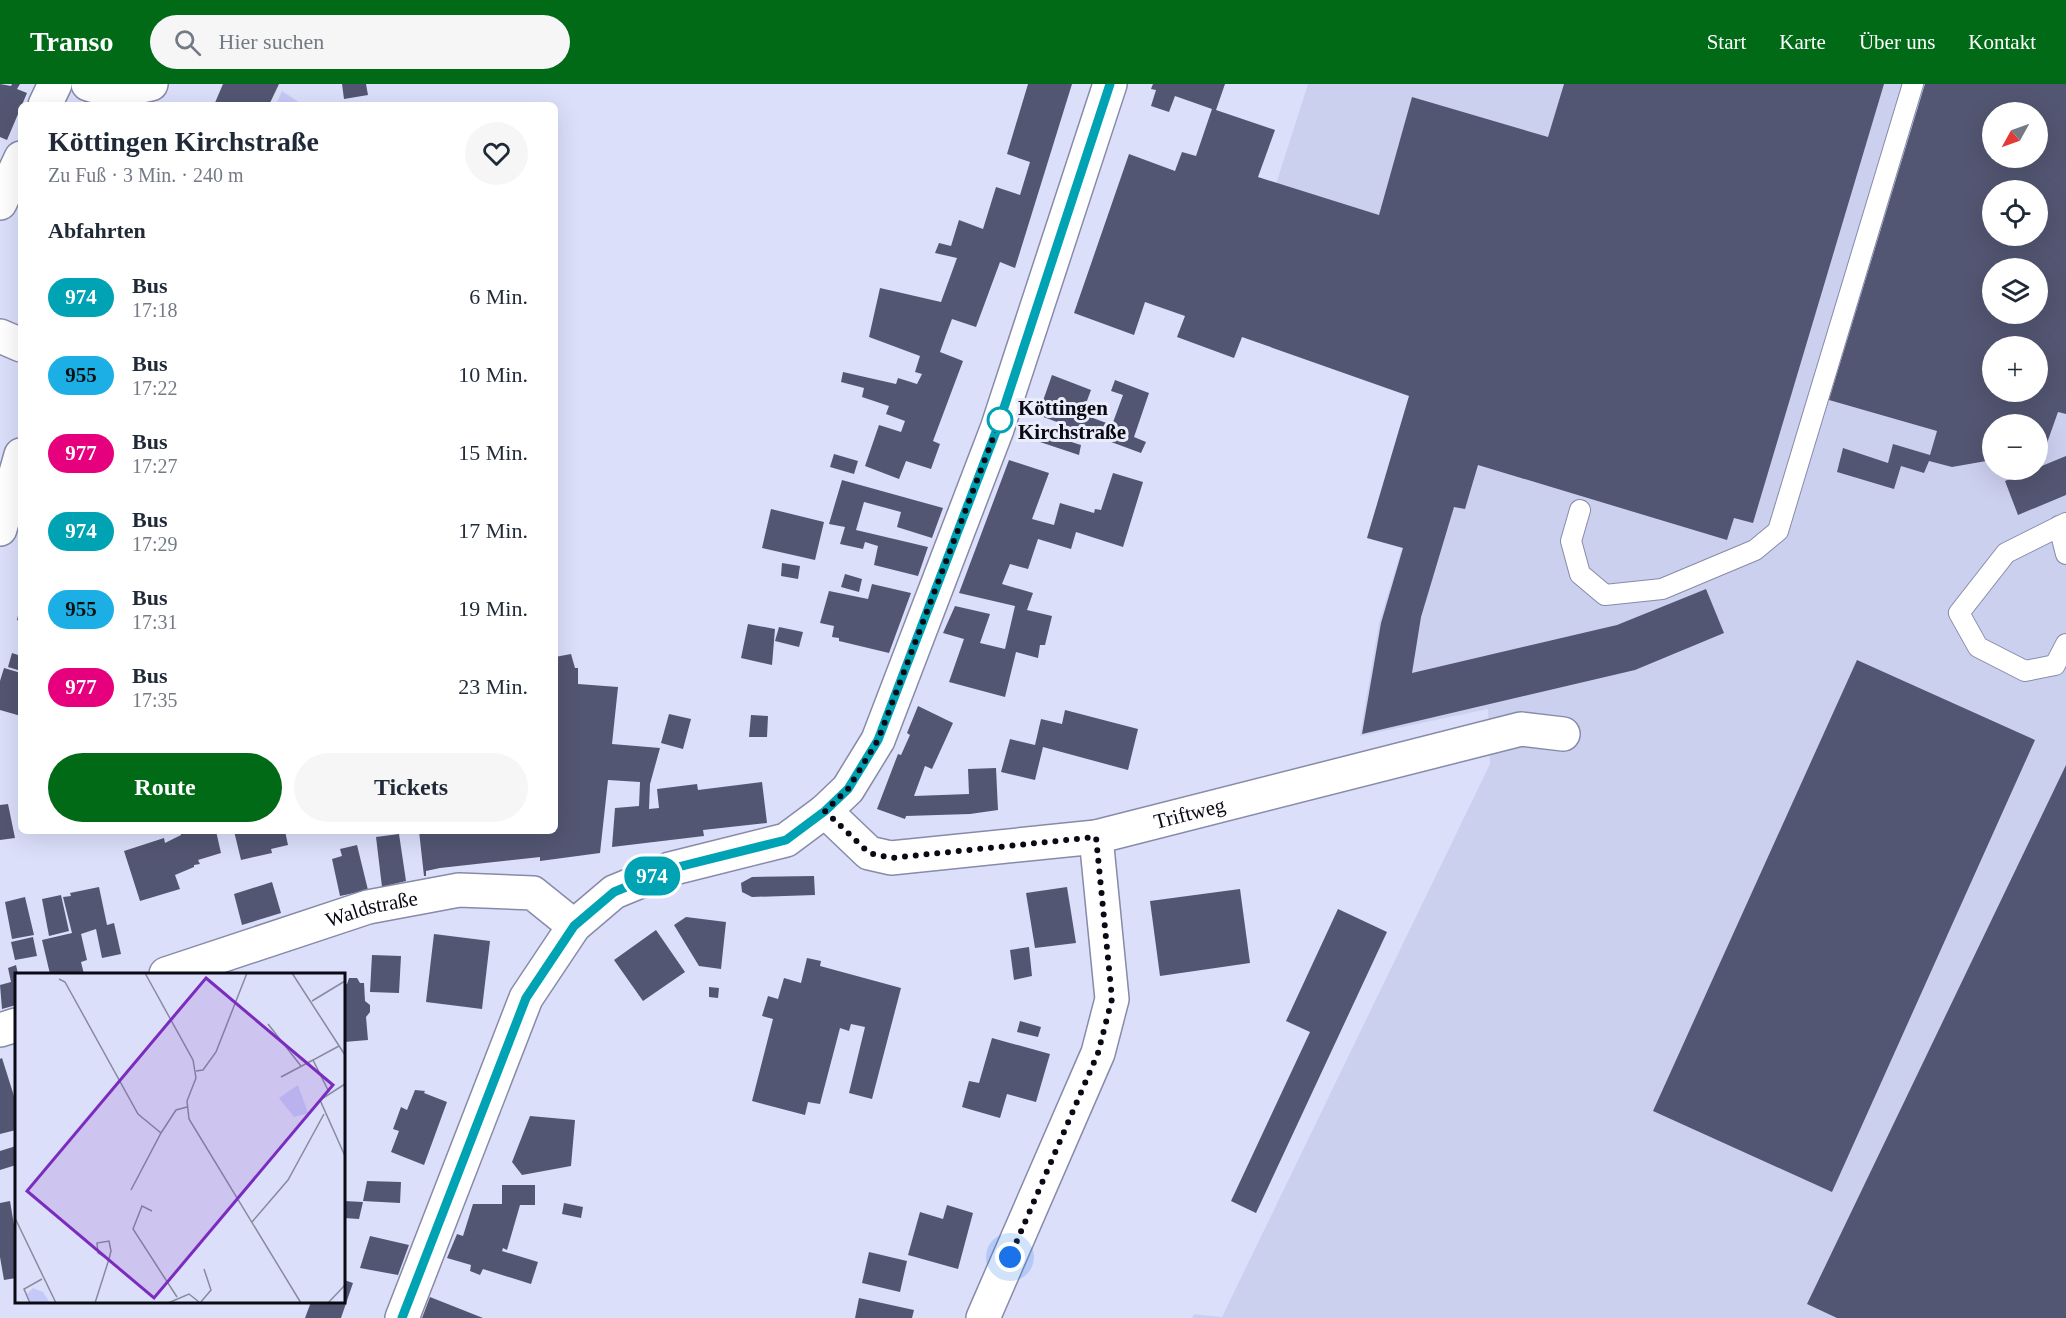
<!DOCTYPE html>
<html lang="de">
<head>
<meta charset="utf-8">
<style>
	:root { --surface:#fff; --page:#f6f6f7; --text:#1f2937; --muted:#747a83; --accent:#006a17 }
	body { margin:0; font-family:"Times New Roman",serif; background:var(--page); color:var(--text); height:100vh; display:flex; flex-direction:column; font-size:22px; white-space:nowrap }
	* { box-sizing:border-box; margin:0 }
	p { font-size:20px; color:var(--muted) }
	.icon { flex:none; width:33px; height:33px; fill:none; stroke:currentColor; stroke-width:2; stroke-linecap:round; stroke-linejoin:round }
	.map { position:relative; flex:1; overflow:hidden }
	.panel { position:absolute; left:18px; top:18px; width:540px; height:732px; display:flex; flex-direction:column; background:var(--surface); border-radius:9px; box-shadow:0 6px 24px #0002 }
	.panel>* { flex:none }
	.badge { padding:0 12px; border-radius:20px; font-size:21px; line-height:39px }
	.needle { width:39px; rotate:230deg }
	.tools { position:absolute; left:1982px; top:18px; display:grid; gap:12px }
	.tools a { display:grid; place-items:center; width:66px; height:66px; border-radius:50%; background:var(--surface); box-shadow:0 6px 24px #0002; font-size:30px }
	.you { position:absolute; width:30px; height:30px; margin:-15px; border:4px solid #fff; border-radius:50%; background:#1a73e8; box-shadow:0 0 0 9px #1a73e833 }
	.map>.badge { position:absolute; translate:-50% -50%; box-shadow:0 0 0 3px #fff }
	h2 { padding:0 30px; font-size:22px; line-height:54px }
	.round { display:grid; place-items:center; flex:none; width:63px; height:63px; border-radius:32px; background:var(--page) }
	.overview { display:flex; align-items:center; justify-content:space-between; height:102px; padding:0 30px }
	h1 { font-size:28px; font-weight:600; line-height:45px }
	.cta { display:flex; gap:12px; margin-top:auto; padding:12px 30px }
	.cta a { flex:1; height:69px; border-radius:36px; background:var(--accent); color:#fff; font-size:24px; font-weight:600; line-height:69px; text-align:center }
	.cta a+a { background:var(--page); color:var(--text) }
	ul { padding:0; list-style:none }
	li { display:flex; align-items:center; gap:18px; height:78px; padding:0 30px }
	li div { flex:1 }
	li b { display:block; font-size:22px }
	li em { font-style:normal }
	li .badge { min-width:66px; font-weight:700; text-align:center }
	header { display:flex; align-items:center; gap:36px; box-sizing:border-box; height:84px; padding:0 30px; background:var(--accent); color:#fff }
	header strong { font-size:28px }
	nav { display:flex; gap:33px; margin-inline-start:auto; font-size:21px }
	.search { width:420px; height:54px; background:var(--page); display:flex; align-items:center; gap:15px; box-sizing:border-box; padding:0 21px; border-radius:33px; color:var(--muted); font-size:22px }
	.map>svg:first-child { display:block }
	.built { fill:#ccd0ef; fill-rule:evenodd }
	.green { fill:#c5c9f7 }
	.building { fill:#535672; fill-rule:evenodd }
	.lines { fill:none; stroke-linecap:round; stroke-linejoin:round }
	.service-casing { stroke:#878aa9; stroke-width:22 }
	.minor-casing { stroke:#878aa9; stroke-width:36 }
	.secondary-casing { stroke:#878aa9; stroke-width:36 }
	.service { stroke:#fff; stroke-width:20 }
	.minor { stroke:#fff; stroke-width:33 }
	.secondary { stroke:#fff; stroke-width:33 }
	.line-casing { stroke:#fff; stroke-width:14 }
	.line { stroke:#00a3b4; stroke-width:9 }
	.walk { stroke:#0a0a15; stroke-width:6; stroke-dasharray:0 10.8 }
	.stop-dot { fill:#fff; stroke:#00a3b4; stroke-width:3 }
	.labels { text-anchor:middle; stroke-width:6; stroke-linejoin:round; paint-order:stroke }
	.stop-label { font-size:21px; font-weight:bold; fill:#0a0a15; stroke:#ebedfb; text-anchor:start }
	.street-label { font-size:21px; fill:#0a0a15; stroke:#ebedfb }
	.inset-road { fill:none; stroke:#888a9e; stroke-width:1.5 }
	.view { fill:#7b2cbf; fill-opacity:0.15; stroke:#7b2cbf; stroke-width:3 }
	.inset-edge { fill:none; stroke:#0a0a15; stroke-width:3 }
</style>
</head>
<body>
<header>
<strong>Transo</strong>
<div class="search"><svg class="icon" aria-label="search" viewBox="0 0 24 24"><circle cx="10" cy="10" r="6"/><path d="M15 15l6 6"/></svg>Hier suchen</div>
<nav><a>Start</a><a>Karte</a><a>Über uns</a><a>Kontakt</a></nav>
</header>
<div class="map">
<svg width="2066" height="1234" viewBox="0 0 2066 1234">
	<rect width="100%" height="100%" fill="#dcdffa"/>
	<path class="built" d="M1308,0H2066V1234H1192L1194,1230L1222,1233L1490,680L1488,625L1360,652L1379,539L1402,464L1367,454L1423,268L1276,100ZM1992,28H2037V74H1992ZM1992,106H2037V152H1992ZM1992,184H2037V230H1992ZM1992,262H2037V308H1992ZM1992,340H2037V386H1992Z"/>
	<path class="green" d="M282,7L303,21H276Z"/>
	<path class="building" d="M0,0L11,2L12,0H20L17,5L27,9L7,56L0,53Z
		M223,0H279L269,21H214Z
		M342,0H366L368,11L344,15Z
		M1028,0H1072L1015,184L1000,178L976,243L952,235L946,251L940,268L963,277L933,357L940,360L931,385L906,377L899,395L865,382L879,341L901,348L905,337L886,330L889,322L862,313L864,304L841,298L843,288L896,300L898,294L917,300L922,290L915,288L920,272L869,253L880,204L941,218L957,174L935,169L939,159L951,162L959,136L983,145L996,103L1020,111L1030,78L1007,70Z
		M1153,0H1225L1216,26L1275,46L1258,93L1379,131L1412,13L1548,53L1564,0H1884L1753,439L1734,434L1727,456L1478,381L1465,425L1454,423L1421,533L1412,589L1617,541L1706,505L1724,549L1635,586L1362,650L1381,539L1403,464L1367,454L1409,312L1242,253L1234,274L1177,253L1185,232L1145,218L1134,251L1074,229L1129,70L1175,87L1182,68L1196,72L1212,25L1175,12L1169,28L1151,22L1156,6L1151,5Z
		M1925,0H2066V330L2058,328L2047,359L2037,363V340H1992V376L1952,383L1929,377L1924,389L1901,382L1894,405L1837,388L1843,364L1888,379L1893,360L1930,371L1937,347L1829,316ZM1992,28H2037V74H1992ZM1992,106H2037V152H1992ZM1992,184H2037V230H1992ZM1992,262H2037V308H1992Z
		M1052,291L1091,306L1082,330L1112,341L1123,311L1111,307L1115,296L1149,309L1134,353L1146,358L1141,369L1038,331Z
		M1043,349L1081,361L1079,371L1040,358Z
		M834,370L858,377L854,390L830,383Z
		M2066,372V411L2018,431L2005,397Z
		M1009,376L1049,389L1032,435L1054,441L1060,419L1094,429L1095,425L1101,426L1113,389L1143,398L1123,463L1076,448L1071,465L1038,455L1028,485L1010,480L1002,500L1033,509L1027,526L1052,532L1045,561H1040L1038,574L1016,568L1005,613L949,598L964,555L943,549L955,522L990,530L980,559L1005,565L1015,522L959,509Z
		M842,396L943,424L932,454L897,443L901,428L864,418L856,446L928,463L918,492L874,481L878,462L865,458L863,465L840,460L845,443L829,440Z
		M771,425L824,438L815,476L762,464Z
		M782,479L800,482L798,495L781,492Z
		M845,490L862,495L859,508L841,503Z
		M872,500L911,509L889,569L839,557V554L832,553L834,542L820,539L829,507L868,515Z
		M20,523H21V538L17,536Z
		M748,540L775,545L772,581L741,574Z
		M779,543L803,548L799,563L775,557Z
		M12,569L21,572V587L8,583Z
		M571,570L575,584H578V600L618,603L612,660L660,664L650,700L649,725L659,724L657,705L697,700L698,706L762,698L767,739L703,746L704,752L612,763L615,724L639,722L640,698L608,696L600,769L540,777V773L440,784L426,787V792H424L419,747H555V573Z
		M1857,576L2035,656L1832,1108L1653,1027Z
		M4,584L21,589V632L0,626V597Z
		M918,622L953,639L932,685L925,682L914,712L969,710L968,685L996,684L998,726L970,730L906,732L905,735L877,725L898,670L901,671L910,651L907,649Z
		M1065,626L1138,645L1128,686L1043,663L1035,696L1001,688L1010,655L1035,661L1041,635L1062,640Z
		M669,630L691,635L683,665L661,659Z
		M751,631L768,632L767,653H749Z
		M2066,681V1234H1837L1807,1220Z
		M8,720L15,754L0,756V721Z
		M190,747H216L221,769L198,776L200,780L194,781V783L175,791L180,805L140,817L124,767L164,754L165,759L181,751L180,748H183V750Z
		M234,747H285L288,761L271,765L272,769L241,776Z
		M399,750L406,797L382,803L376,753Z
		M357,761L368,806L340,812L332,775L342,772L340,765Z
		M814,792L815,811L752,813L742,808L741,799L752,793Z
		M272,798L281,829L242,841L234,810Z
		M99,803L107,841L114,839L121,870L102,874L96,845L81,850L87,876L81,878L84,890H50L42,856L72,849L63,813L71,812L70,809Z
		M1067,803L1076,859L1035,864L1026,809Z
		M1240,805L1250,879L1160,892L1150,817Z
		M61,811L69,847L49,852L42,815Z
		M25,813L34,851L12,855L5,818Z
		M1338,825L1387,848L1256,1129L1231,1117L1310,948L1286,937Z
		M686,833L726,838L721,885L699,882L674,841Z
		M656,846L685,888L643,917L614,876Z
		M434,850L490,857L482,925L426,918Z
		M33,853L37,872L15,876L11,858Z
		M1029,863L1032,892L1014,896L1010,866Z
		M372,871L401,872L399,909L370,908Z
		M807,874L821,877L820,882L901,904L872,1015L849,1009L865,943L851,940L849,947L840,944L820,1020L808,1018L805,1031L752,1017L773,935L762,932L768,912L778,915L784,894L801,899Z
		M16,881L18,890H16V921L2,925L0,901L11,898L8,884Z
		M349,894H357L360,899H364L365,917L370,921V928L366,933L368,956L344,958V900H347Z
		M709,903L719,904L718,914L709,913Z
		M1020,937L1041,943L1038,953L1017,948Z
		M992,954L1050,970L1036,1018L1007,1010L1000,1034L962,1023L969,997L979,999Z
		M2,974L14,1012L16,1011V1046L0,1050V975Z
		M415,1006L425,1007L424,1009L447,1018L424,1081L391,1068L399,1047L393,1045L401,1023L407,1026Z
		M530,1032L575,1036L571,1082L522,1091L512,1078Z
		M16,1062V1081L0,1086V1067Z
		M367,1097L401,1098L400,1119L363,1117Z
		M502,1101H535V1121H520L507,1166L503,1164L502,1167L538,1178L531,1200L483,1185L480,1191L470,1187L471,1181L447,1174L457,1150L463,1152L473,1120H502Z
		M10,1117L16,1153V1194L4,1196L0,1173V1119Z
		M344,1117L363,1118L359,1135L344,1134Z
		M564,1119L583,1123L581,1134L562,1130Z
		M947,1121L973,1129L958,1185L908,1171L920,1128L943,1135Z
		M370,1152L409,1161L398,1191L360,1184Z
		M869,1168L907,1177L900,1208L862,1199Z
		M344,1196L353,1199L341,1234H305L311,1218H344Z
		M430,1213L483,1234H422Z
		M859,1214L914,1226L912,1234H855Z"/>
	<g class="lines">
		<g class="service-casing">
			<path id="service" d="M1580,426L1571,457L1580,490L1605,511L1662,505L1755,466L1778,447L1913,0
				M2066,439L2006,469L1959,529L1978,563L2025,587L2055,581L2066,560
				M2059,442L2066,470"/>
		</g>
		<g class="minor-casing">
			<g id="minor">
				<path d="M88,0L115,8L151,0"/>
				<path d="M45,21L55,0"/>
				<path d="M0,119L21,74"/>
				<path d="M0,252L21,261"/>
				<path d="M0,445L21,371"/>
				<path id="s1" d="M825,727L869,769L891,774L1096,753L1521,645L1563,650"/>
				<path id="s2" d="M166,890L368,823L459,806L533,809L574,842"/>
				<path d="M0,946L16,941"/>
				<path d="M983,1234L1098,969L1112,915L1096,753"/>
			</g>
		</g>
		<g class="secondary-casing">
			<path id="secondary" d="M402,1234L526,914L574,842L614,808L670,785L786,756L825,727L848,705L878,656L997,345L1110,0"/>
		</g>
		<use href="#service" class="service"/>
		<use href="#minor" class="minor"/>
		<use href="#secondary" class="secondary"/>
	</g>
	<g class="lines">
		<g class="line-casing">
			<path id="line" d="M402,1234L526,914L574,842L614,808L670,785L786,756L825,727L848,705L878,656L997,345L1110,0"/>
		</g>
		<use href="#line" class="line"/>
		<path class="walk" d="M1000,336L878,656L848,705L825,727L869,769L891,774L1096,753L1112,915L1098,969L1010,1173"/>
	</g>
	<circle class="stop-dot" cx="1000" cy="336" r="12"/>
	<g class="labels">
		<g class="stop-label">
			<text x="1018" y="331">Köttingen<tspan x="1018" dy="24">Kirchstraße</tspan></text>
		</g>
		<g class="street-label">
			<text dy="7" stroke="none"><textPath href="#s1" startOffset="386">Triftweg</textPath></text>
			<text dy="7" stroke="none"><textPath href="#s2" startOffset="216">Waldstraße</textPath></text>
		</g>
	</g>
	<g transform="translate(15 889)">
		<rect width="330" height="330" fill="#dcdffa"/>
		<path d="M283,112L293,140L279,144L264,125ZM18,315L28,319L35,330H16L12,321Z" fill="#c5c9f7"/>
		<path class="inset-road" d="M130,0L178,87L181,105L172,128L174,146L286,330M277,0L330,82M44,6L50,9L123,141L146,160M297,28L330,8M253,51L286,93M181,98L188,97L201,79L232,0M266,104L298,87M330,111L305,127L330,183M314,119L298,87L324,73M116,217L146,160L161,137L172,134M137,238L127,233L118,256L162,324M0,245L41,330M237,249L273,207L309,141M15,330L9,316L27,306M80,330L94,286L96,278L94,268L82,270L83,280L94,286M153,330L174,321L184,329M185,330L196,317L189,296M313,330L330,312"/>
		<path class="view" d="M191,5L318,112L139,325L12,218Z"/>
		<rect width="330" height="330" class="inset-edge"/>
	</g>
</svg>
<div class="tools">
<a><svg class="needle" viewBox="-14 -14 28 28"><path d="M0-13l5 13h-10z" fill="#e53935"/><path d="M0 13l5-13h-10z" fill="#747a83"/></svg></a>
<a><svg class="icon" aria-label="locate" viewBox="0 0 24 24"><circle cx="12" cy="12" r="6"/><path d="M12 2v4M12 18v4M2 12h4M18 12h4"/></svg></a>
<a><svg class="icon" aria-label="layers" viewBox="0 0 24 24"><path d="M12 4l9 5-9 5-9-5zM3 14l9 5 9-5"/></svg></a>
<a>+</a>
<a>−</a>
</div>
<div class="you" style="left:1010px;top:1173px"></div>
<b class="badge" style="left:652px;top:792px;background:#00a3b4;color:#fff">974</b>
<section class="panel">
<div class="overview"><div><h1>Köttingen Kirchstraße</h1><p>Zu Fuß · 3 Min. · 240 m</p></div><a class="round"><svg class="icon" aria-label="heart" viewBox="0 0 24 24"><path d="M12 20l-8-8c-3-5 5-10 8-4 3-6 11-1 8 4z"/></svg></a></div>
<h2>Abfahrten</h2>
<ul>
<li><span class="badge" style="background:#00a3b4;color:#fff">974</span><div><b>Bus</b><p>17:18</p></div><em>6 Min.</em></li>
<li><span class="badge" style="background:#1cafe6;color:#111">955</span><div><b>Bus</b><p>17:22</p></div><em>10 Min.</em></li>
<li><span class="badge" style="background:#e6007e;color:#fff">977</span><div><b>Bus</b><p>17:27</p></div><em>15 Min.</em></li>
<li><span class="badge" style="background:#00a3b4;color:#fff">974</span><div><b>Bus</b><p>17:29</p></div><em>17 Min.</em></li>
<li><span class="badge" style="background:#1cafe6;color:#111">955</span><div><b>Bus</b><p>17:31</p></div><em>19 Min.</em></li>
<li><span class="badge" style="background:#e6007e;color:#fff">977</span><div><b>Bus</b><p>17:35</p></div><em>23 Min.</em></li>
</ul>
<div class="cta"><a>Route</a><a>Tickets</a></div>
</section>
</div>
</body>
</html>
